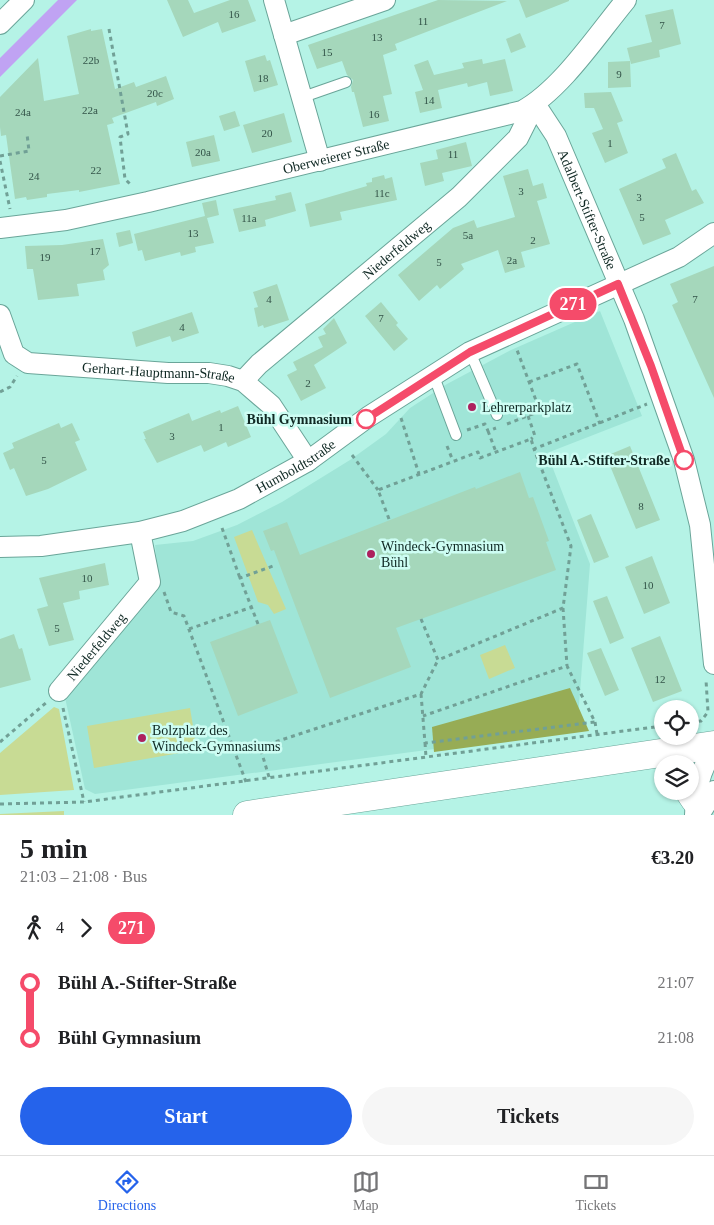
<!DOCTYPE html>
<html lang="en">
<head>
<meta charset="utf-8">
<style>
	:root { --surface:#fff; --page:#f6f6f6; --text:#202124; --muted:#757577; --line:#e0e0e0; --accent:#2563eb }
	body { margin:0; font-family:Georgia,serif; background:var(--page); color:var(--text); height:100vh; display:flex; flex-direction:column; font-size:19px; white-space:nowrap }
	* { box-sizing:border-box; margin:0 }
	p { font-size:16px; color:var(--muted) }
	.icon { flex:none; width:28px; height:28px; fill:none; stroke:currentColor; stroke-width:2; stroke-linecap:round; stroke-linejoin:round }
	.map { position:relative; height:815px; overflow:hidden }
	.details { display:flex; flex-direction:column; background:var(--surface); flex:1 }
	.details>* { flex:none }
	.badge { padding:0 10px; border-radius:16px; font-size:18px; line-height:32px }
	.tools { position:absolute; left:654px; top:700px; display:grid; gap:10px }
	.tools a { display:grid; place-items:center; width:45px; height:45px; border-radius:50%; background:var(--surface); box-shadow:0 1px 4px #0004; font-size:25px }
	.map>.badge { position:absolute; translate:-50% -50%; box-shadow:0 0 0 2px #fff }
	.legs { display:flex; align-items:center; gap:8px; height:55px; padding:0 20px; font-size:16px }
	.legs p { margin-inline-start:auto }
	.summary { display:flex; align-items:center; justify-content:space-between; height:85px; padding:0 20px }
	h1 { font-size:28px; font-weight:800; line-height:38px }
	.action { display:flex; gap:10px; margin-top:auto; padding:10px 20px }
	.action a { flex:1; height:58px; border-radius:30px; background:var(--accent); color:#fff; font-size:20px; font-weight:800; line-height:58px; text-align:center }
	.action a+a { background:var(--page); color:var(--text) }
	ul { padding:0 20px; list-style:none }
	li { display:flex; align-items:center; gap:18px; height:55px; font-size:19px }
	li i { display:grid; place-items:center; width:8px; height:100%; margin:0 6px; background:currentColor }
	li i::after { content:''; width:12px; height:12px; margin:-6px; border:4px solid; border-radius:50%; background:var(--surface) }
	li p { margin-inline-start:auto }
	li:first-child i { background:linear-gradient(#0000 50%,currentColor 0) }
	li:last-child i { background:linear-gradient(currentColor 50%,#0000 0) }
	.dock { display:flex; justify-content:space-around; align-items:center; height:70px; border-top:1px solid var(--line); background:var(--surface); font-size:14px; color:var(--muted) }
	.dock a { display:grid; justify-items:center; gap:2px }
	.dock .current { color:var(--accent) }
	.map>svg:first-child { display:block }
	.built { fill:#9fe5d7 }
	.green { fill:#c8db94 }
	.forest { fill:#97ac55 }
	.water { fill:#c0a3f3 }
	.building { fill:#a5d7bb }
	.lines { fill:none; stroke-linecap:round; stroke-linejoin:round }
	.lane-casing { stroke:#6aa599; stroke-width:12 }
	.street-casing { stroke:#6aa599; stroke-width:22 }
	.secondary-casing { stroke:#6aa599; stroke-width:29 }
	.path { stroke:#71a096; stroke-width:3; stroke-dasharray:4 4; stroke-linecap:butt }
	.lane { stroke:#fff; stroke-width:10 }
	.street { stroke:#fff; stroke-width:20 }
	.secondary { stroke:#fff; stroke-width:28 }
	.line-1-casing { stroke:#fff; stroke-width:11 }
	.line-1 { stroke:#f54b6a; stroke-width:8 }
	.poi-dot { fill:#ad215e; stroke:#cdfdf3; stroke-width:2 }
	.stop-1-dot { fill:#fff; stroke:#f54b6a; stroke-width:2.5 }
	.labels { text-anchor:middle; stroke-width:5; stroke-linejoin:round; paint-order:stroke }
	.number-label { font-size:11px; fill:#345449 }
	.street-label { font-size:14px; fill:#0f2823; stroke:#cdfdf3 }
	.poi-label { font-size:14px; fill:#0f2823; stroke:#cdfdf3; text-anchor:start }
	.stop-label { font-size:14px; font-weight:bold; fill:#0f2823; stroke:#cdfdf3; text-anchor:end }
</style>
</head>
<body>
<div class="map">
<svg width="714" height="815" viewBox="0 0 714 815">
	<rect width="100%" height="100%" fill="#b5f3e6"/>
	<path class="built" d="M600,311L642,416L547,453L590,564L577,730L95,794L85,789L64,693L159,585L155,545L193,541L237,525L282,502L350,460L386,434L410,408L447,384L511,350Z"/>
	<path class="green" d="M252,530L286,609L274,614L268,605L258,602L234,537Z
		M505,645L515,668L489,679L480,655Z
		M54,707L59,709L74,790L0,795V753Z
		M190,708L197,750L94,768L87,726Z
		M64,811V815H0V814Z"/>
	<path class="forest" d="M570,688L589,731L434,752L432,727Z"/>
	<path class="water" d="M58,0H77L0,77V58Z"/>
	<path class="building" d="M167,0H188L194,13L230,0H248L256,21L222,33L218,22L183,37Z
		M438,0L507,1L395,44L397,50L383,55L392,94L383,96L389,121L363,127L354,92H352L351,87L353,80L347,75L342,61L317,69L308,45Z
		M519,0H569V1L526,18Z
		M673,9L681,44L659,50L660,57L631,64L627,48L652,42L645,15Z
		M91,29V31L102,29L115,89L134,82L136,87L166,76L174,99L157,106L156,102L112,118L114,123L107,125L120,184L79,192V190L47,194V197L27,200L26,197L15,199L6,135L1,136L0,127V97L38,58L44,101L79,94L67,36Z
		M520,33L526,47L511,53L506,39Z
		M265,55L267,61L270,60L278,85L254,92L245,61Z
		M482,59L483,64L505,59L513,91L490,96L487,82L468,87L467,83L438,90L442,108L420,113L415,92L423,90L414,65L428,60L434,75L464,68L462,63Z
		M630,61L631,87L608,88V62Z
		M611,92L623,121L617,123L628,153L605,163L592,133L603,129L594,108H585L584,93Z
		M235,111L240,126L224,131L219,116Z
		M284,113L292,142L252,153L243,125Z
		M214,135L220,161L192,167L186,142Z
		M466,142L472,166L442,173L444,181L425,186L420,163L438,159L436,150Z
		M676,153L692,191L696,189L704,203L665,220L671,234L643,245L619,189L666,168L662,159Z
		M528,169L533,186L543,183L547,198L537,201L550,244L521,252L525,267L505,273L498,250L461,264L464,269L440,289L437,285L419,301L398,275L453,228L474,220L477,228L515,217L503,176Z
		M384,175L385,179L392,177L397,200L340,212L342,220L310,227L305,204L367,186L366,183L372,182V178Z
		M291,192L296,211L265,220L266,226L239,232L233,209L276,200L275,196Z
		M216,200L219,215L207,218L214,243L195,247L196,252L181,256L180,252L145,261L142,250L138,251L134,234L205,216L202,203Z
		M130,230L133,243L119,247L116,233Z
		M103,239L109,265L103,270L105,280L77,284L79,296L38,300L33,269H27L25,246L62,245Z
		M714,266V398L672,305L678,302L670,284Z
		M277,284L289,320L264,328L263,325L258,327L254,308L258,307L253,292Z
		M381,302L398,323L396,325L408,339L394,351L365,316Z
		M192,312L199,333L172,342L170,336L136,347L132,332Z
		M334,318L347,343L314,365L326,388L301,401L287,375L297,370L293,362L323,347L318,337L326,334L323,329Z
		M238,406L251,437L228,447L226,442L204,452L201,445L157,463L144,439H146L143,432L189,413L192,421L220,410L221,413Z
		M59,423L61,428L72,423L80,440L75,442L87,470L48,489L26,496L14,468L10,470L3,453L14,448L12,443Z
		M630,446L660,520L636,529L606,456Z
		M520,472L529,498L533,497L549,541L546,542L556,570L396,628L411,667L330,698L274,550L271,551L263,531L287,522L300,555L475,487L476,489Z
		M591,514L609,557L594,563L577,520Z
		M652,556L670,603L644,614L625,567Z
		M105,563L109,585L79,591L80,599L63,603L74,640L49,646L37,609L48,606L39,578Z
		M607,596L624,638L610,644L593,601Z
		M270,620L298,693L238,716L210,642Z
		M14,634L19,649L22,648L31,680L0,688V639Z
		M660,636L682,691L653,702L631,648Z
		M601,648L619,690L605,696L587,653Z"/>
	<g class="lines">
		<g class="lane-casing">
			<path id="lane" d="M303,97L346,82
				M470,352L497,415
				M433,374L456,435"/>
		</g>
		<g class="street-casing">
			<g id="street">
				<path d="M274,0L320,161"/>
				<path d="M0,24L24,0"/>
				<path d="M284,35L385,0"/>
				<path id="s1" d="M535,104L556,136L634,319L684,460L700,525L714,664"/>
				<path id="s2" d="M0,228L66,220L148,202L522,111C561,90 597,35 626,0"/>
				<path id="s3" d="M0,315L14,354L28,363L168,373H209L228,376L243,381L271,405L308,461"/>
				<path id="s4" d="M243,381L259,364L459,197L518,138L535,104"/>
				<path id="s5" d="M0,547L41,546L140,532L183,521L239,499L308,461L368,417L470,352L679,257L714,233"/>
				<path id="s6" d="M59,691L150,582L140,532"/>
				<path d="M695,815C696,792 699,769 714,751"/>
				<path d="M699,815L714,791"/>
			</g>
		</g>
		<g class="secondary-casing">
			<path id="secondary" d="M689,791L695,800
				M247,815L714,745"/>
		</g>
		<path class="path" d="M109,29L128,134L120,137L125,179L132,186
			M0,156L29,151L27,134
			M0,161L10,209
			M529,382L577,364L600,424
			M0,392L10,387L17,376
			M528,416L535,436L531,439
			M401,418L419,474
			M507,424L540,411L517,350
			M467,430L485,424L488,431L496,428
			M488,431L496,452
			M447,446L453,461
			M352,455L378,490
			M389,519L378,490L478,452L480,458L531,439L534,449L647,404
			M222,528L240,578
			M164,592L171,612L184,616L246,782
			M563,608L567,666
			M421,619L438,660L563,608L571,546L534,449
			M258,624L240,578L273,566
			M189,629L252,607
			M421,694L425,743L595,722L567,666L423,716
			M63,708L84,802
			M595,722L597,734
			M690,722L701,721L708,712L706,680
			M0,742L47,702
			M425,743L426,757
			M269,777L260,747L421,694L438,660
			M0,804L84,802L662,726"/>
		<use href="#lane" class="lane"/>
		<use href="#street" class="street"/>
		<use href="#secondary" class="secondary"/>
	</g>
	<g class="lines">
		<g class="line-1-casing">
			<path id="line-1" d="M366,419L470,352L618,284L651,366L684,460"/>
		</g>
		<use href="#line-1" class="line-1"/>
	</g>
	<g class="poi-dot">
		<circle cx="472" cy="407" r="5"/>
		<circle cx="371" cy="554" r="5"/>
		<circle cx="142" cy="738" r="5"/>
	</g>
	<g class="stop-1-dot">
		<circle cx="366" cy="419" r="9"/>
		<circle cx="684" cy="460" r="9"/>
	</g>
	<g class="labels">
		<g class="number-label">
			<text x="234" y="18">16</text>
			<text x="423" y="25">11</text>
			<text x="662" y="29">7</text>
			<text x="377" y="41">13</text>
			<text x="327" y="56">15</text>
			<text x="91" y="64">22b</text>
			<text x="619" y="78">9</text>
			<text x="263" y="82">18</text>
			<text x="155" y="97">20c</text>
			<text x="429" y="104">14</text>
			<text x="90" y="114">22a</text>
			<text x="23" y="116">24a</text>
			<text x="374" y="118">16</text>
			<text x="267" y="137">20</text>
			<text x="610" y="147">1</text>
			<text x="203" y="156">20a</text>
			<text x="453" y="158">11</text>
			<text x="96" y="174">22</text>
			<text x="34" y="180">24</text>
			<text x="521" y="195">3</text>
			<text x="382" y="197">11c</text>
			<text x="639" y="201">3</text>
			<text x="642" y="221">5</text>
			<text x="249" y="222">11a</text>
			<text x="193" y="237">13</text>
			<text x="468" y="239">5a</text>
			<text x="533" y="244">2</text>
			<text x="95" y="255">17</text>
			<text x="45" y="261">19</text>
			<text x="512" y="264">2a</text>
			<text x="439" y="266">5</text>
			<text x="269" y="303">4</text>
			<text x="695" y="303">7</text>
			<text x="381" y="322">7</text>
			<text x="182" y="331">4</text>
			<text x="308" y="387">2</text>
			<text x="221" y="431">1</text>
			<text x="172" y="440">3</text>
			<text x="44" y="464">5</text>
			<text x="641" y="510">8</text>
			<text x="87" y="582">10</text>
			<text x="648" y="589">10</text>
			<text x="57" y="632">5</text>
			<text x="660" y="683">12</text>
		</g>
		<g class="street-label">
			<text dy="5" stroke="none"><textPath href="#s2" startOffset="344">Oberweierer Straße</textPath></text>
			<text dy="5" stroke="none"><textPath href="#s1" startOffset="118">Adalbert-Stifter-Straße</textPath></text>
			<text dy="5" stroke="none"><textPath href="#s4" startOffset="202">Niederfeldweg</textPath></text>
			<text dy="5" stroke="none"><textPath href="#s3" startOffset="189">Gerhart-Hauptmann-Straße</textPath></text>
			<text dy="5" stroke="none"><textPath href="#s5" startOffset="311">Humboldtstraße</textPath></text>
			<text dy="5" stroke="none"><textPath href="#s6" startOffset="58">Niederfeldweg</textPath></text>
		</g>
		<g class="poi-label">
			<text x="482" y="412">Lehrerparkplatz</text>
			<text x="381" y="551">Windeck-Gymnasium<tspan x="381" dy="16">Bühl</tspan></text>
			<text x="152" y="735">Bolzplatz des<tspan x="152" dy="16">Windeck-Gymnasiums</tspan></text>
		</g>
		<g class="stop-label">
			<text x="352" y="424">Bühl Gymnasium</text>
			<text x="670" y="465">Bühl A.-Stifter-Straße</text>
		</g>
	</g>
</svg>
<div class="tools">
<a><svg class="icon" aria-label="locate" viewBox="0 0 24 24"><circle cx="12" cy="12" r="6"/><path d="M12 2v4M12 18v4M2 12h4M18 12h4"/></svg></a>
<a><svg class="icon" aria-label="layers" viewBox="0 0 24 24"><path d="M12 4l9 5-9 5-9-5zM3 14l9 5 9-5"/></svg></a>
</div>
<b class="badge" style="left:573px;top:304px;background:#f54b6a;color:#fff">271</b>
</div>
<section class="details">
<div class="summary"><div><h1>5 min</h1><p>21:03 – 21:08 · Bus</p></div><b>€3.20</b></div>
<div class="legs"><svg class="icon" aria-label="walk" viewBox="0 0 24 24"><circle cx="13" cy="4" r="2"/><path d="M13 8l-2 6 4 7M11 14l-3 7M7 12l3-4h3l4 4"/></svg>4<svg class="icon" aria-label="forward" viewBox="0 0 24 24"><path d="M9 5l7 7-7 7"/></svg><b class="badge" style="background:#f54b6a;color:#fff">271</b></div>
<ul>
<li><i style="color:#f54b6a"></i><b>Bühl A.-Stifter-Straße</b><p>21:07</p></li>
<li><i style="color:#f54b6a"></i><b>Bühl Gymnasium</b><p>21:08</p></li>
</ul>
<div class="action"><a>Start</a><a>Tickets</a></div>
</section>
<nav class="dock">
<a class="current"><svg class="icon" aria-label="directions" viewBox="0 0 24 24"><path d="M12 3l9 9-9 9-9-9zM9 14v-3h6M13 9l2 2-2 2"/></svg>Directions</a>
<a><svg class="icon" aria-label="map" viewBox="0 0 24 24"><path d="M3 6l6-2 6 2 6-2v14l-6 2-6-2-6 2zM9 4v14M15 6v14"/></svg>Map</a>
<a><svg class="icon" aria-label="tickets" viewBox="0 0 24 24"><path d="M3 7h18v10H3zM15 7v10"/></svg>Tickets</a>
</nav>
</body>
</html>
